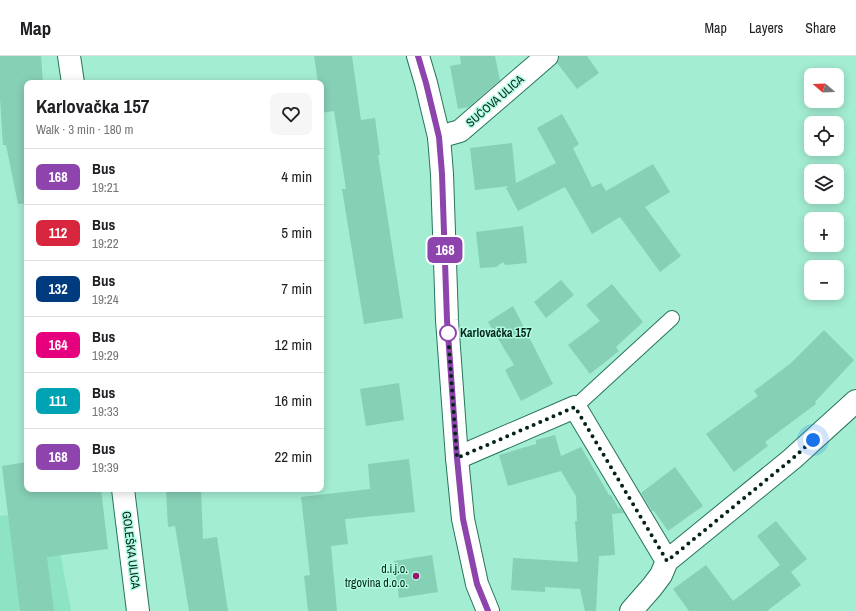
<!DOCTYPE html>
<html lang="en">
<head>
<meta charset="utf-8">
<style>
	:root { --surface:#fff; --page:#f6f6f6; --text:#202124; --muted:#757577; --line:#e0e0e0 }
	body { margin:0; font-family:"Archivo Narrow",sans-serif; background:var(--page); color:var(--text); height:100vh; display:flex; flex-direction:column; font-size:15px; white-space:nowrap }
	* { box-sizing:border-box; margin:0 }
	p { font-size:13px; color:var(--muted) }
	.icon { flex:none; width:22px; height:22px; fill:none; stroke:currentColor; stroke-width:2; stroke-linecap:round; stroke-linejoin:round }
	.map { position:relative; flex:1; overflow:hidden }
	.side { position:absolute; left:24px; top:24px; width:300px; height:412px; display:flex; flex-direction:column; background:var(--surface); border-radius:8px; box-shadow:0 2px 10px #0003 }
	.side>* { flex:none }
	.badge { padding:0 8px; border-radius:6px; font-size:14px; line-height:26px }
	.needle { width:26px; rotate:289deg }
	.controls { position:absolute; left:804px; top:12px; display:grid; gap:8px }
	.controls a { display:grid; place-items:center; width:40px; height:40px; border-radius:8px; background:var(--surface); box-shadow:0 2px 10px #0003; font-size:20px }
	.you { position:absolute; width:20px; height:20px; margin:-10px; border:3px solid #fff; border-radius:50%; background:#1a73e8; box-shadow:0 0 0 6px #1a73e833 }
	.map>.badge { position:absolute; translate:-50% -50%; box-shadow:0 0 0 2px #fff }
	.round { display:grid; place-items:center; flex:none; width:42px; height:42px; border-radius:8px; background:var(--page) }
	.head { display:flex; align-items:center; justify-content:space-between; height:68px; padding:0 12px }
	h1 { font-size:19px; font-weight:700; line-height:30px }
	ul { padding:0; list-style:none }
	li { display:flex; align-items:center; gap:12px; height:56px; padding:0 12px; border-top:1px solid var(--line) }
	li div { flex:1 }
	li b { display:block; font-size:15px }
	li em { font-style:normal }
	li .badge { min-width:44px; font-weight:700; text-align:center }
	header { display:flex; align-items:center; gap:24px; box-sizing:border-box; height:56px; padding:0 20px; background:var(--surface); border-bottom:1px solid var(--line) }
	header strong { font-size:19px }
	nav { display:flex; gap:22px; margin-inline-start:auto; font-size:14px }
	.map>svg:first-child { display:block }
	.built { fill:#8fe3c5 }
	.building { fill:#86d0b6 }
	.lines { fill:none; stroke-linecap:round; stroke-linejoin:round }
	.service-casing { stroke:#28745d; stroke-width:16 }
	.minor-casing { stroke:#28745d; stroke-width:24 }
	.tertiary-casing { stroke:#28745d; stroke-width:24 }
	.service { stroke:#fff; stroke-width:14 }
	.minor { stroke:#fff; stroke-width:22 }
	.tertiary { stroke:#fff; stroke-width:22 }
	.line-casing { stroke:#fff; stroke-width:9 }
	.line { stroke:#8e44ad; stroke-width:6 }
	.walk { stroke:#04241b; stroke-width:4; stroke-dasharray:0 7.2 }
	.stop-dot { fill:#fff; stroke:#8e44ad; stroke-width:2 }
	.poi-dot { fill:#9b1668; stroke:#b0fbdf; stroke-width:1.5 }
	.labels { text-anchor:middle; stroke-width:3; stroke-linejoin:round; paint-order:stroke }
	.street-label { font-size:12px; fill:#04241b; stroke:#b0fbdf }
	.stop-label { font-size:12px; font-weight:bold; fill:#04241b; stroke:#b0fbdf; text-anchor:start }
	.poi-label { font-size:12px; fill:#04241b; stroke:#b0fbdf; text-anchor:end }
</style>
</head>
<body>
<header>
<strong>Map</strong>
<nav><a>Map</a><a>Layers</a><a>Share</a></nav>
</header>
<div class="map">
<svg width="856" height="555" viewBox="0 0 856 555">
	<rect width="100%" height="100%" fill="#a3edd2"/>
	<path class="built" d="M52,453L71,555H0V460Z"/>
	<path class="building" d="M0,0H41L43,27H27V147L18,148L6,89H3L0,42Z
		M314,0H352L361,64L375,62L380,99H378L403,262L364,268L342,133H346L334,55L321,57V27H318Z
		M460,0H495L500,24L469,51L458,53L450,10L461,8Z
		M559,0H587L599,17L577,33L557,7L559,4Z
		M562,58L579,88L573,92L592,131L601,127L606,135L653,108L670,136L645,151L681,200L660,216L620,161L592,178L565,131L518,155L506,132L509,130L475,134L470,92L512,87L516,127L556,107L537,72Z
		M523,170L527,207L505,209L503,206L496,211L480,212L476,176Z
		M561,224L574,239L546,262L534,246Z
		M612,228L643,266L616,291L619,295L590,318L568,289L600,265L586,249Z
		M513,250L553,328L521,345L505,314L514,309L488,266Z
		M824,274L854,304L815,346L816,348L765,386L768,390L734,416L706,378L758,340L754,335L791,307Z
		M399,327L404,364L366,370L360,333Z
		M555,379L561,400L581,391L609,439H611L619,453L620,451L624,457L612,458L615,499L599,500L596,555H585L580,533L545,531V536L511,534L513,502L578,506L575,465H577L576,440L561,415L508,430L499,399L536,388V384Z
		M409,403L415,456L345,463L348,488L331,490L337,555H308L304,520L310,519L301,441L370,433L368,408Z
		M27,406V433H101L108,493L47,501L54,555H20L2,410Z
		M675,411L703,450L668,475L654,455H652L641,437Z
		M182,433H201L203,483L217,481L228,555H189L175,470L168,471L166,435Z
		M776,465L807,503L791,516L801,529L767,555H689L673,533L706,509L733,545L780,509L757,480Z
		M432,499L438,536L399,542L394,505Z"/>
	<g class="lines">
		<g class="service-casing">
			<path id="service" d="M575,351L672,262"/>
		</g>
		<g class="minor-casing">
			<path id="minor" d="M69,0L73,27
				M439,81L460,75L547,0
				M457,402L575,351L667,505
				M123,433L138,555
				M631,555L652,531L661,519L667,505L792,403L856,345"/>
		</g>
		<g class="tertiary-casing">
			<path id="tertiary" d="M418,0L426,27L439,81L442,118L447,264L457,402L463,463L477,528L488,555"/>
		</g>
		<use href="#service" class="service"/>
		<use href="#minor" class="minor"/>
		<use href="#tertiary" class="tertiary"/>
	</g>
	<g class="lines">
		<g class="line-casing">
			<path id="line" d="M418,0L426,27L439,81L442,118L447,264L457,402L463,463L477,528L488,555"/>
		</g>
		<use href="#line" class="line"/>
		<path class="walk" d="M448,277L457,402L575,351L667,505L792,403L813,384"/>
	</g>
	<circle class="stop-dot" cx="448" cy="277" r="8"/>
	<circle class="poi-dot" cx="416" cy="520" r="4"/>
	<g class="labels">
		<g class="street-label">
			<text transform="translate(495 45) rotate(-41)" y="4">SUĆOVA ULICA</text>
			<text transform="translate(131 494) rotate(83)" y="4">GOLEŠKA ULICA</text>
		</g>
		<g class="stop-label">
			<text x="460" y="281">Karlovačka 157</text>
		</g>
		<g class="poi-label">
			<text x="408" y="517">d.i.j.o.<tspan x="408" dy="14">trgovina d.o.o.</tspan></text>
		</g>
	</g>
</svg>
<div class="controls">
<a><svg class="needle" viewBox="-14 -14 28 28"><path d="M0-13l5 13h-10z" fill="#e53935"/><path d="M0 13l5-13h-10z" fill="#757577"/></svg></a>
<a><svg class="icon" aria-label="locate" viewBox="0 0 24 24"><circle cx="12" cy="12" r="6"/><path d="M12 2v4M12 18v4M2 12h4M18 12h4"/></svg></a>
<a><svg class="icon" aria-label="layers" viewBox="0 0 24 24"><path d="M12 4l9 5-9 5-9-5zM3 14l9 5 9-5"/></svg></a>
<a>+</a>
<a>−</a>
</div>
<div class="you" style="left:813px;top:384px"></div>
<b class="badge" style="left:445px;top:194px;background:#8e44ad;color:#fff">168</b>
<section class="side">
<div class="head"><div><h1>Karlovačka 157</h1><p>Walk · 3 min · 180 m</p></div><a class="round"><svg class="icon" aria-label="heart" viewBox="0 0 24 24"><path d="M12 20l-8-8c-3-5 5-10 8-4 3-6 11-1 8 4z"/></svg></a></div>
<ul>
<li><span class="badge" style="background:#8e44ad;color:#fff">168</span><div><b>Bus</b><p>19:21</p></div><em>4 min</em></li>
<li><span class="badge" style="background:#d7263d;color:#fff">112</span><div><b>Bus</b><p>19:22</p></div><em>5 min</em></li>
<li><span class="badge" style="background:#003b80;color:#fff">132</span><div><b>Bus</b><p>19:24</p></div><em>7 min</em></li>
<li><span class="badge" style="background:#e6007e;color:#fff">164</span><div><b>Bus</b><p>19:29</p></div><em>12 min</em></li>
<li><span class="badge" style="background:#00a3b4;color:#fff">111</span><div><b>Bus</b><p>19:33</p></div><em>16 min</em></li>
<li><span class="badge" style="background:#8e44ad;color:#fff">168</span><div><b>Bus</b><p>19:39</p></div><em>22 min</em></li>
</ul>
</section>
</div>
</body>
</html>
